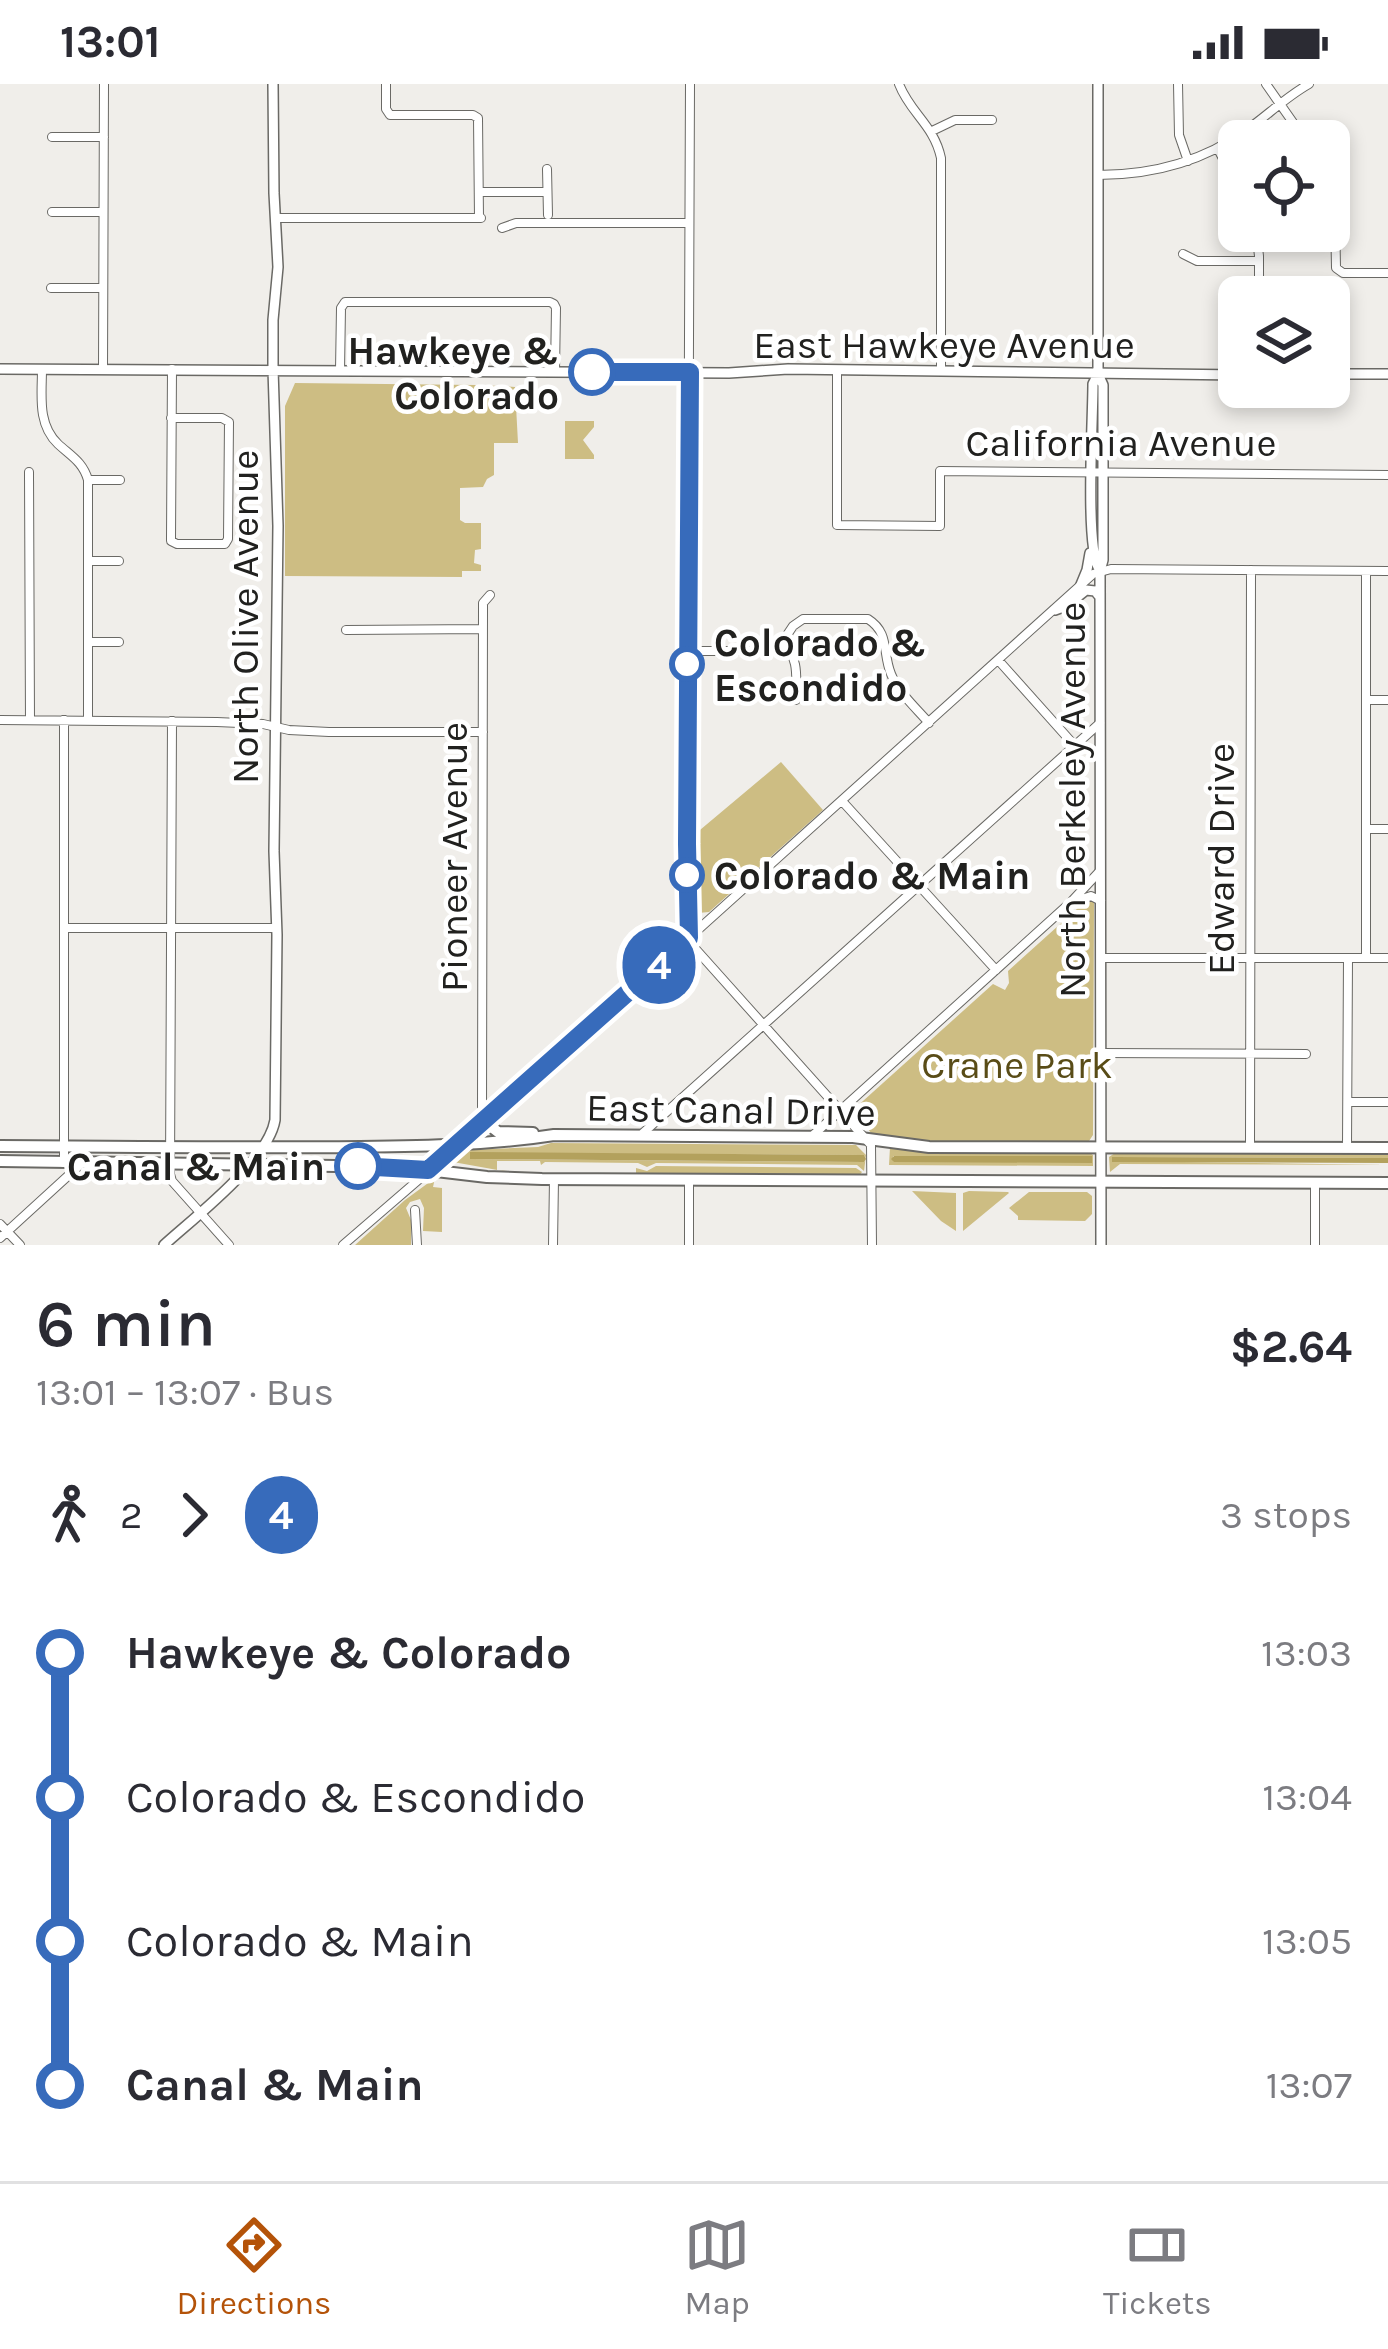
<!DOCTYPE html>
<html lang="en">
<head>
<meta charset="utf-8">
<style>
	:root { --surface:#fff; --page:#f2f2f3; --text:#2b2b33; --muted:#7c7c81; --line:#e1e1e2; --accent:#b45309 }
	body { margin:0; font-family:Karla,sans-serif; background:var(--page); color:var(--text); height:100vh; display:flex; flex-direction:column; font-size:45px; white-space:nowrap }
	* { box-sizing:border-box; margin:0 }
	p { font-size:39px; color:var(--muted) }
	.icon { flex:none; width:66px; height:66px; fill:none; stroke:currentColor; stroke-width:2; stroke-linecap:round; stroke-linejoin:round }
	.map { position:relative; height:1161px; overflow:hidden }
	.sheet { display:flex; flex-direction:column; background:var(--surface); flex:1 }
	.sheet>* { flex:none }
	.badge { padding:0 24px; border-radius:39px; font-size:42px; line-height:78px }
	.buttons { position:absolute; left:1218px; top:36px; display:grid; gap:24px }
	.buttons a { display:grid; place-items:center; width:132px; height:132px; border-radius:18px; background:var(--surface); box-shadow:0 6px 18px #0003; font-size:60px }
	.map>.badge { position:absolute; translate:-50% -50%; box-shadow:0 0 0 6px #fff }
	.legs { display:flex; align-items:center; gap:18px; height:132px; padding:0 36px; font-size:39px }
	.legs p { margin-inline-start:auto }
	.summary { display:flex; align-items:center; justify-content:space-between; height:204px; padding:0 36px }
	h1 { font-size:66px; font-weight:600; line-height:90px }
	ul { padding:0 36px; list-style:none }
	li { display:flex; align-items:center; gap:42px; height:144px; font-size:45px }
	li i { display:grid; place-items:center; width:18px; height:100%; margin:0 15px; background:currentColor }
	li i::after { content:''; width:30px; height:30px; margin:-15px; border:9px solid; border-radius:50%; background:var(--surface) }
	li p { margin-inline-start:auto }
	li:first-child i { background:linear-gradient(#0000 50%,currentColor 0) }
	li:last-child i { background:linear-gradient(currentColor 50%,#0000 0) }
	.status { display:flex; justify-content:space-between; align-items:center; height:84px; padding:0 60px; background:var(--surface); direction:ltr }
	.status svg { height:33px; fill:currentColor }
	.menu { display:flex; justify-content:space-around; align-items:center; height:168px; border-top:3px solid var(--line); background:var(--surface); font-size:33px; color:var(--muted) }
	.menu a { display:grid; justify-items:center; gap:6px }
	.menu .selected { color:var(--accent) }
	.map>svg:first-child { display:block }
	.green { fill:#cdbd83; fill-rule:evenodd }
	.water { fill:#b3a15d }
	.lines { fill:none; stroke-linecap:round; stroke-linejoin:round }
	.minor-casing { stroke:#6a6965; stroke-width:10 }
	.tertiary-casing { stroke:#6a6965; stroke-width:12 }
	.secondary-casing { stroke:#6a6965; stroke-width:14 }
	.minor { stroke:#fff; stroke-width:8 }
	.tertiary { stroke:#fff; stroke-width:9 }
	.secondary { stroke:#fff; stroke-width:10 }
	.line-1-casing { stroke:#fff; stroke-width:27 }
	.line-1 { stroke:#376bbb; stroke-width:18 }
	.stop-1-dot { fill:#fff; stroke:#376bbb; stroke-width:6 }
	.labels { text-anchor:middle; stroke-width:9; stroke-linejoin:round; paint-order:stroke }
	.street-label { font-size:39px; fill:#21211f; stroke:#fff }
	.stop-label { font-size:39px; font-weight:bold; fill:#21211f; stroke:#fff; text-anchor:end }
	.park-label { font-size:39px; fill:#594c17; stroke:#fff }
</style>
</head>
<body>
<div class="status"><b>13:01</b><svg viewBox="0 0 49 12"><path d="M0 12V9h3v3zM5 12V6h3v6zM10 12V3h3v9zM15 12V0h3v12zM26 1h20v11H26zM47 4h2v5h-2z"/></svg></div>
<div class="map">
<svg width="1388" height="1161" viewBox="0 0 1388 1161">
	<rect width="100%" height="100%" fill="#f0eeea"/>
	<path class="green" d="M295,299L476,301V304L483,308L482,301L515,303L518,359H494V391L487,395L483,403L460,404V436L465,439H481V465L475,466L474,479L481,481V487H462V493L285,492V322Z
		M565,337H594V343L583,356L594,371V375H565Z
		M781,678L823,726L709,828L698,829L693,821L694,751Z
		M1088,815L1094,818L1093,1051L1089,1057H928L871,1049L853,1026L993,900L1005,906L1009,899L1008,887Z
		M551,1059L856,1061L866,1071L864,1087L857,1081L656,1079L647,1083L638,1079L545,1078L541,1081L540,1077H497V1086L517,1088L514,1089L453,1078L466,1066L538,1063ZM470,1069L864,1071L866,1075L864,1078L470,1075Z
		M890,1063L929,1068L1090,1069L1093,1071V1082L889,1081ZM893,1072H1091L1092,1078H894Z
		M1115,1069H1388V1074L1113,1073L1112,1077L1388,1081L1120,1080L1110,1088L1109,1073Z
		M656,1082L856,1084L862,1088L859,1092L636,1090V1084L647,1087Z
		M435,1094L433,1103L442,1104V1148L423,1147L424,1124L420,1115L410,1118L406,1124L411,1136V1161H355L405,1116Z
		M912,1107L956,1109V1147L941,1137Z
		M969,1107L1008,1108L1009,1109L963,1147V1109Z
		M1029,1108H1087L1092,1112V1130L1085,1137L1018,1136V1132L1009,1124Z"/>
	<path class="water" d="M470,1068L864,1071L866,1075L864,1078L470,1075Z
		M894,1072H1092V1079L894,1078L891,1075Z
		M1112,1073L1388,1074V1079L1112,1078Z"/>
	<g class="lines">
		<g class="minor-casing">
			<path id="minor" d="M386,0V25L390,31H473L478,34L479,134
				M690,0L687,760L688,844L692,861L871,1061L872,1161
				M899,0C910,29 934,41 941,74V286
				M1178,0L1179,51L1188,77
				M1266,0L1306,57
				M932,47L955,36H992
				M52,53H104
				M1218,65L1239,106
				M547,85L548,131
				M1098,91C1153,91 1203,78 1248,45C1269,30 1286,13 1309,0
				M1329,107L1335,129L1336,184L1343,189H1388
				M480,108H547
				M52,128H103
				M275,134H481
				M502,144L516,139H689
				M1256,147L1259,172V213
				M1183,170L1197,177H1259
				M51,204H103
				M42,285C42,311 37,340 58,360C71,372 83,378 88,396V636
				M103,285L104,0
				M340,286L341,224L345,218H550L554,220L556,224L555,287
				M837,286V441L940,442V387L1388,391
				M171,334H222L229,338L228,455L225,460H177L171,457V455L172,285
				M29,388L30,636
				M88,396H120
				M89,477H119
				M346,546L483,545
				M89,558H119
				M782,558C800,574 796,594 796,616
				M687,567H766L781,560L793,542L803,535H868C890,549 882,568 891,590C898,608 916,624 929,639
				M999,577L1075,662
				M1366,616H1388
				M0,636L217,638L263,640L289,646L329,648H483
				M64,636V1079
				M172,637L170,1090L172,1097L229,1161
				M842,717L996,886
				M1366,745H1388
				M1073,818L1091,812L1101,817
				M64,844H277
				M1101,874H1388
				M1366,874V487
				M1101,969L1306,970
				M1348,1018H1388
				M485,1038L482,1026L483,525V519L490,511
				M643,1049L1100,639
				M811,1053L1071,818L1099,788
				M1250,1064L1251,486
				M1347,1064L1348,874
				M415,1126L417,1161
				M0,1140L20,1161
				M0,1154L81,1080
				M343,1161L460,1060L1093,490L1111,485L1388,487
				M553,1161L554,1095
				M689,1161V1096
				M1315,1161V1099"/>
		</g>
		<g class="tertiary-casing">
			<path id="tertiary" d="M1098,0V290L1103,301V476L1100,487L1101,1161
				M0,285L729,289L788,285L1239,291
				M1098,290L1093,300C1093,336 1085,462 1099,485
				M1329,290H1388
				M1080,503L1087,486L1090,469
				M1055,526L1066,522L1086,506L1095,507L1100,513
				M164,1161C196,1132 268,1077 275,1036L277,851L274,767L278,442L273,285V236L278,183L274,109L273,0"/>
		</g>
		<g class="secondary-casing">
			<path id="secondary" d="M485,1038L498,1048L533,1049
				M0,1062C120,1063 240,1064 360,1063C425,1062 490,1061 554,1051L853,1053L929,1063L1388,1064
				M0,1077L402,1083L487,1093L542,1095L1388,1099"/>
		</g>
		<use href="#minor" class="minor"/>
		<use href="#tertiary" class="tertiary"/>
		<use href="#secondary" class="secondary"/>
	</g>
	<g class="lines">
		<g class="line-1-casing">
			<path id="line-1" d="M358,1082L428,1086L689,854L687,760L690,288H592"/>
		</g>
		<use href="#line-1" class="line-1"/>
	</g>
	<g class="stop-1-dot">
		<circle cx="592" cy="288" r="21"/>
		<circle cx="687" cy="580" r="15"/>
		<circle cx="687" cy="791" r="15"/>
		<circle cx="358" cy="1082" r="21"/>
	</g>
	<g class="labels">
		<g class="street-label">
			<text x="944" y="274">East Hawkeye Avenue</text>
			<text x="1121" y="372">California Avenue</text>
			<text transform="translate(244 533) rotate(-90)" y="14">North Olive Avenue</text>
			<text transform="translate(1071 716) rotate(-90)" y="14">North Berkeley Avenue</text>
			<text transform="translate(453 773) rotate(-90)" y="14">Pioneer Avenue</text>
			<text transform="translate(1220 775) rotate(-90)" y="14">Edward Drive</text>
			<text transform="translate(731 1025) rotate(1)" y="14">East Canal Drive</text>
		</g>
		<g class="stop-label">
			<text x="559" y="280">Hawkeye &amp;<tspan x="559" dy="45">Colorado</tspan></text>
			<text x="714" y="572" text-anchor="start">Colorado &amp;<tspan x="714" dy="45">Escondido</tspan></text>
			<text x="714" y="805" text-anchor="start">Colorado &amp; Main</text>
			<text x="325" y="1096">Canal &amp; Main</text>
		</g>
		<g class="park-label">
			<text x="1017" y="994">Crane Park</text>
		</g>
	</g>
</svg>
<div class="buttons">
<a><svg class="icon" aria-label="locate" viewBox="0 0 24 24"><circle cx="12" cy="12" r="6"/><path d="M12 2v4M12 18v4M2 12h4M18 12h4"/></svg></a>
<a><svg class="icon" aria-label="layers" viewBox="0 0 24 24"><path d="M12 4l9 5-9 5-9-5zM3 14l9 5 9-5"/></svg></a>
</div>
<b class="badge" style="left:659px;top:881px;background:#376bbb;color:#fff">4</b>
</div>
<section class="sheet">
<div class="summary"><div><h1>6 min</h1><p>13:01 – 13:07 · Bus</p></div><b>$2.64</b></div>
<div class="legs"><svg class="icon" aria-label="walk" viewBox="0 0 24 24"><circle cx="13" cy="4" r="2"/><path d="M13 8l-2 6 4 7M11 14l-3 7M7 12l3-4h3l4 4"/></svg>2<svg class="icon" aria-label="forward" viewBox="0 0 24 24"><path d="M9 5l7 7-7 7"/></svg><b class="badge" style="background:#376bbb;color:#fff">4</b><p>3 stops</p></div>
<ul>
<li><i style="color:#376bbb"></i><b>Hawkeye &amp; Colorado</b><p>13:03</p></li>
<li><i style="color:#376bbb"></i><span>Colorado &amp; Escondido</span><p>13:04</p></li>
<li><i style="color:#376bbb"></i><span>Colorado &amp; Main</span><p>13:05</p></li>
<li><i style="color:#376bbb"></i><b>Canal &amp; Main</b><p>13:07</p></li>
</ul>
</section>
<nav class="menu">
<a class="selected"><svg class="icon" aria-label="directions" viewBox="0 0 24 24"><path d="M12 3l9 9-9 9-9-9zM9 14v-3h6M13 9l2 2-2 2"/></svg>Directions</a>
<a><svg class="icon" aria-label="map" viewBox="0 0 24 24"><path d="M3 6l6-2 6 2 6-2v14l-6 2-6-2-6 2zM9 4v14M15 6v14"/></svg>Map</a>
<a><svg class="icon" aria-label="tickets" viewBox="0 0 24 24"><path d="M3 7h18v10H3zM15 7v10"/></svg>Tickets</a>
</nav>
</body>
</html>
